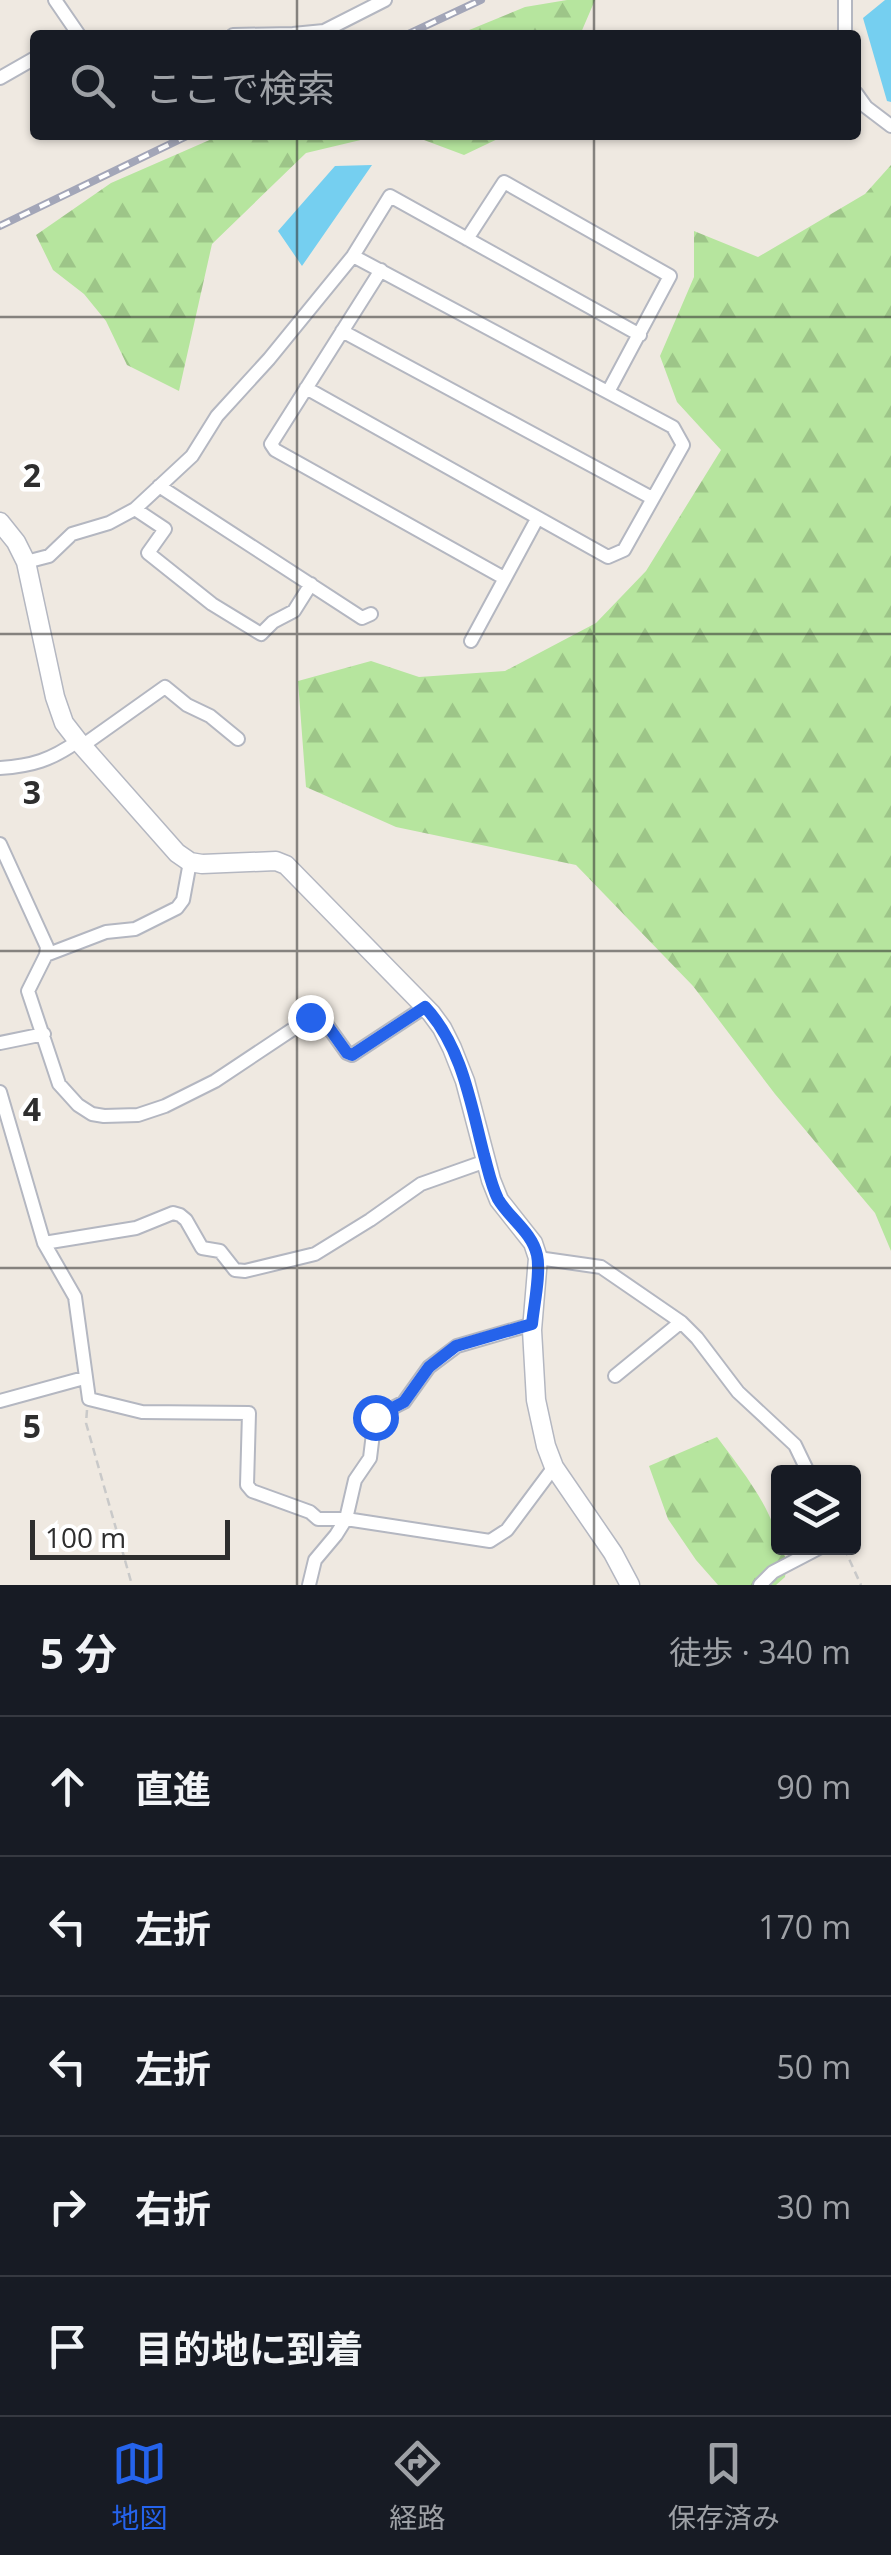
<!DOCTYPE html>
<html lang="ja">
<head>
<meta charset="utf-8">
<style>
	body { margin:0; font-family:"Open Sans","Noto Sans JP",sans-serif; background:#20242c; color:#f1f3f6 }
	.controls { position:absolute; right:30px; bottom:30px; display:grid; overflow:hidden; border-radius:10px; box-shadow:0 2px 8px #0004 }
	.controls button { width:90px; height:90px; display:grid; place-items:center; padding:0; border:0; border-bottom:2px solid #363941; background:#171b24; color:#f1f3f6; font:50px sans-serif }
	.scale { position:absolute; left:30px; bottom:25px; width:200px; box-sizing:border-box; padding-left:10px; border:5px solid #2e2e2e; border-top:0; font-size:28px; line-height:35px; white-space:nowrap; color:#2e2e2e; -webkit-text-stroke:8px #fff; paint-order:stroke }
	.stop { position:absolute; width:30px; height:30px; margin:-22px; border:8px solid #2563eb; border-radius:50%; background:#fff }
	.stop.end { background:#2563eb; border-color:#fff; box-shadow:0 2px 10px #0008 }
	.list { margin:0; padding:0; list-style:none }
	h2 { display:flex; justify-content:space-between; align-items:center; height:130px; margin:0; padding:0 40px; font-size:42px }
	h2 small { font-size:32px; font-weight:400; color:#9ea1a6 }
	.list li { display:grid; grid-template-columns:65px 1fr auto; gap:30px; align-items:center; box-sizing:border-box; height:140px; padding:0 40px; border-top:2px solid #363941 }
	.list b { display:block; font-size:38px; white-space:nowrap }
	.list em { font-size:32px; font-style:normal; color:#9ea1a6 }
	.icon { flex:none; width:55px; height:55px; fill:none; stroke:currentColor; stroke-width:2; stroke-linecap:round; stroke-linejoin:round }
	.map { position:relative; flex:none; width:891px; height:1585px; overflow:hidden }
	.search { position:absolute; background:#171b24; box-shadow:0 2px 8px #0004; left:30px; right:30px; top:30px; height:110px; display:flex; align-items:center; gap:25px; box-sizing:border-box; padding:0 35px; border-radius:10px; color:#9ea1a6; font-size:38px }
	.sheet { height:830px; background:#171b24 }
	nav { display:flex; justify-content:space-around; align-items:center; box-sizing:border-box; height:140px; border-top:2px solid #363941; background:#171b24; font-size:28px; color:#9ea1a6 }
	nav a { display:grid; justify-items:center; gap:5px }
	nav .on { color:#2563eb }
	.map>svg:first-child { display:block }
	.forest { fill:url(#forest-firs) }
	.water { fill:#75cff0 }
	.lines { fill:none; stroke-linecap:round; stroke-linejoin:round }
	.street-casing { stroke:#b4b7c1; stroke-width:16 }
	.secondary-casing { stroke:#b4b7c1; stroke-width:21 }
	.path { stroke:#c9c9c9; stroke-width:2.5; stroke-dasharray:8 5; stroke-linecap:butt }
	.street { stroke:#fff; stroke-width:12 }
	.secondary { stroke:#fff; stroke-width:18 }
	.rail-casing { stroke:#a3a6b8; stroke-width:8 }
	.rail { stroke:#fff; stroke-width:4; stroke-dasharray:11; stroke-linecap:butt }
	.route { stroke:#2563eb; stroke-width:12 }
	.grid { fill:none; stroke:#2e2e2e; stroke-width:2.5; stroke-opacity:0.55 }
	.grid-label { font-size:32px; text-anchor:middle; font-weight:bold; fill:#2e2e2e; stroke:#fff; stroke-width:9; stroke-linejoin:round; paint-order:stroke }
</style>
</head>
<body>
<div class="map">
<svg width="891" height="1585" viewBox="0 0 891 1585">
	<defs>
		<pattern id="forest-firs" width="22" height="20" patternUnits="userSpaceOnUse" patternTransform="scale(2.5)"><rect width="22" height="20" fill="#b6e59e"/><path d="M5 1l3.5 6h-7zM16 11l3.5 6h-7z" fill="#9dc588"/></pattern>
	</defs>
	<rect width="100%" height="100%" fill="#efe9e1"/>
	<path class="forest" d="M 567,0 L 595,0 L 580,35 L 457,35 L 525,7 Z
		M 221,135 L 506,135 L 464,155 L 424,140 L 369,138 L 306,153 L 212,244 L 179,391 L 127,365 L 106,321 L 84,294 L 53,270 L 36,235 L 111,183 Z
		M 891,165 L 891,1251 L 875,1213 L 775,1094 L 693,986 L 576,865 L 396,827 L 306,787 L 298,681 L 371,661 L 419,677 L 505,671 L 596,623 L 646,571 L 721,450 L 677,402 L 660,356 L 694,277 L 694,231 L 758,257 L 865,194 Z
		M 717,1437 C 737,1464 778,1514 778,1548 L 782,1548 L 787,1562 L 785,1577 L 776,1585 L 718,1585 L 696,1560 L 668,1519 L 649,1466 Z"/>
	<path class="water" d="M 885,0 L 891,0 L 891,102 L 887,101 L 863,18 Z
		M 372,165 L 302,266 L 278,231 L 335,166 Z"/>
	<g class="lines">
		<g class="street-casing">
			<path id="street" d="M 55,0 L 79,35
				M 845,0 L 845,35
				M 233,35 L 293,34 L 324,31 L 385,0
				M 0,78 L 35,58
				M 856,93 L 866,107 L 891,126
				M 467,239 L 504,182 L 670,276 L 608,392
				M 381,270 L 271,444 L 275,450 L 504,578
				M 342,331 L 652,498
				M 306,388 L 608,557 L 624,550 L 683,445 L 673,427 L 353,256
				M 159,486 L 362,618 L 371,614
				M 135,509 L 165,529 L 148,553 L 212,604 L 261,634 L 273,622 L 294,611 L 311,584
				M 26,562 L 49,556 L 72,534 L 109,523 L 135,509 L 192,456 L 217,416 L 269,359 L 353,256 L 390,196 L 640,335
				M 471,641 L 537,519
				M 82,746 L 165,687 L 187,705 L 210,716 L 238,739
				M 0,768 C 32,766 51,760 78,741
				M 0,844 L 47,947 L 46,955 L 28,991 L 59,1084 L 78,1105 L 92,1114 L 104,1116 L 138,1115 L 165,1106 L 215,1081 L 311,1017 L 317,1015 L 322,1018 L 347,1053 L 352,1055 L 425,1007
				M 46,955 L 106,932 L 135,929 L 177,908 L 183,900 L 190,862
				M 0,1043 L 44,1034
				M 0,1092 L 44,1243 L 75,1297 L 89,1399 L 142,1412 L 249,1413 L 247,1485 L 252,1491 L 310,1512 L 318,1519 L 346,1519 L 490,1541 L 507,1530 L 554,1467
				M 44,1243 L 136,1228 L 173,1213 L 180,1215 L 186,1220 L 202,1248 L 220,1251 L 235,1270 L 245,1271 L 315,1254 L 370,1220 L 421,1184 L 486,1161
				M 538,1258 L 601,1267 L 681,1322 L 697,1338 L 738,1392 L 795,1445 L 808,1472
				M 615,1376 L 681,1322
				M 0,1401 L 84,1378
				M 309,1585 L 315,1560 L 336,1535 L 346,1519 L 355,1480 L 370,1458 L 375,1417 L 404,1402 L 429,1367 L 457,1346 L 533,1324
				M 760,1585 L 773,1572 L 819,1548"/>
		</g>
		<g class="secondary-casing">
			<path id="secondary" d="M 0,522 L 16,542 L 26,562 L 55,697 L 64,723 L 78,741 L 177,853 L 190,862 L 202,864 L 276,861 L 286,865 L 431,1013 L 442,1028 L 452,1048 L 465,1081 L 491,1180 L 499,1200 L 533,1243 L 538,1258 L 532,1330 L 536,1400 L 546,1446 L 554,1467 L 613,1553 L 630,1585"/>
		</g>
		<path class="path" d="M 87,1410 L 86,1423 L 132,1585
			M 844,1548 L 861,1585"/>
		<use href="#street" class="street"/>
		<use href="#secondary" class="secondary"/>
		<g class="rail-casing">
			<path id="rail" d="M 406,35 L 481,0
				M 0,226 L 189,135"/>
		</g>
		<use href="#rail" class="rail"/>
	</g>
	<g class="lines">
		<path class="route" d="M 310,1017 L 317,1015 L 322,1018 L 347,1053 L 352,1055 L 425,1007 C 462,1046 471,1105 484,1155 C 488,1169 491,1185 498,1199 C 509,1218 532,1232 537,1255 C 541,1273 534,1304 532,1324 L 456,1346 L 429,1367 L 404,1402 L 375,1417"/>
	</g>
	<path class="grid" d="M 297,0 L 297,35M 594,0 L 594,35M 297,135 L 297,1585M 594,135 L 594,1585M 0,317 L 891,317M 0,634 L 891,634M 0,951 L 891,951M 0,1268 L 891,1268"/>
	<g class="grid-label">
		<text x="32" y="487">2</text>
		<text x="32" y="804">3</text>
		<text x="32" y="1121">4</text>
		<text x="32" y="1438">5</text>
	</g>
</svg>
<div class="controls">
<button><svg class="icon" aria-label="layers" viewBox="0 0 24 24"><path d="M12 4l9 5-9 5-9-5zM3 14l9 5 9-5"/></svg></button>
</div>
<div class="scale">100 m</div>
<div class="stop" style="left:375px;top:1417px"></div>
<div class="stop end" style="left:310px;top:1017px"></div>
<div class="search"><svg class="icon" aria-label="search" viewBox="0 0 24 24"><circle cx="10" cy="10" r="6"/><path d="M15 15l6 6"/></svg>ここで検索</div>
</div>
<section class="sheet">
<h2>5 分<small>徒歩 · 340 m</small></h2>
<ul class="list">
<li><svg class="icon" aria-label="ahead" viewBox="0 0 24 24"><path d="M12 20V5M6 11l6-6 6 6"/></svg><div><b>直進</b></div><em>90 m</em></li>
<li><svg class="icon" aria-label="left" viewBox="0 0 24 24"><path d="M17 20v-9H6M10 6l-5 5 5 5"/></svg><div><b>左折</b></div><em>170 m</em></li>
<li><svg class="icon" aria-label="left" viewBox="0 0 24 24"><path d="M17 20v-9H6M10 6l-5 5 5 5"/></svg><div><b>左折</b></div><em>50 m</em></li>
<li><svg class="icon" aria-label="right" viewBox="0 0 24 24"><path d="M7 20v-9h11M14 6l5 5-5 5"/></svg><div><b>右折</b></div><em>30 m</em></li>
<li><svg class="icon" aria-label="arrive" viewBox="0 0 24 24"><path d="M6 21V4h12l-3 4 3 4H6"/></svg><div><b>目的地に到着</b></div></li>
</ul>
</section>
<nav>
<a class="on"><svg class="icon" aria-label="map" viewBox="0 0 24 24"><path d="M3 6l6-2 6 2 6-2v14l-6 2-6-2-6 2zM9 4v14M15 6v14"/></svg>地図</a>
<a><svg class="icon" aria-label="directions" viewBox="0 0 24 24"><path d="M12 3l9 9-9 9-9-9zM9 14v-3h6M13 9l2 2-2 2"/></svg>経路</a>
<a><svg class="icon" aria-label="saved" viewBox="0 0 24 24"><path d="M7 4h10v16l-5-4-5 4z"/></svg>保存済み</a>
</nav>
</body>
</html>
